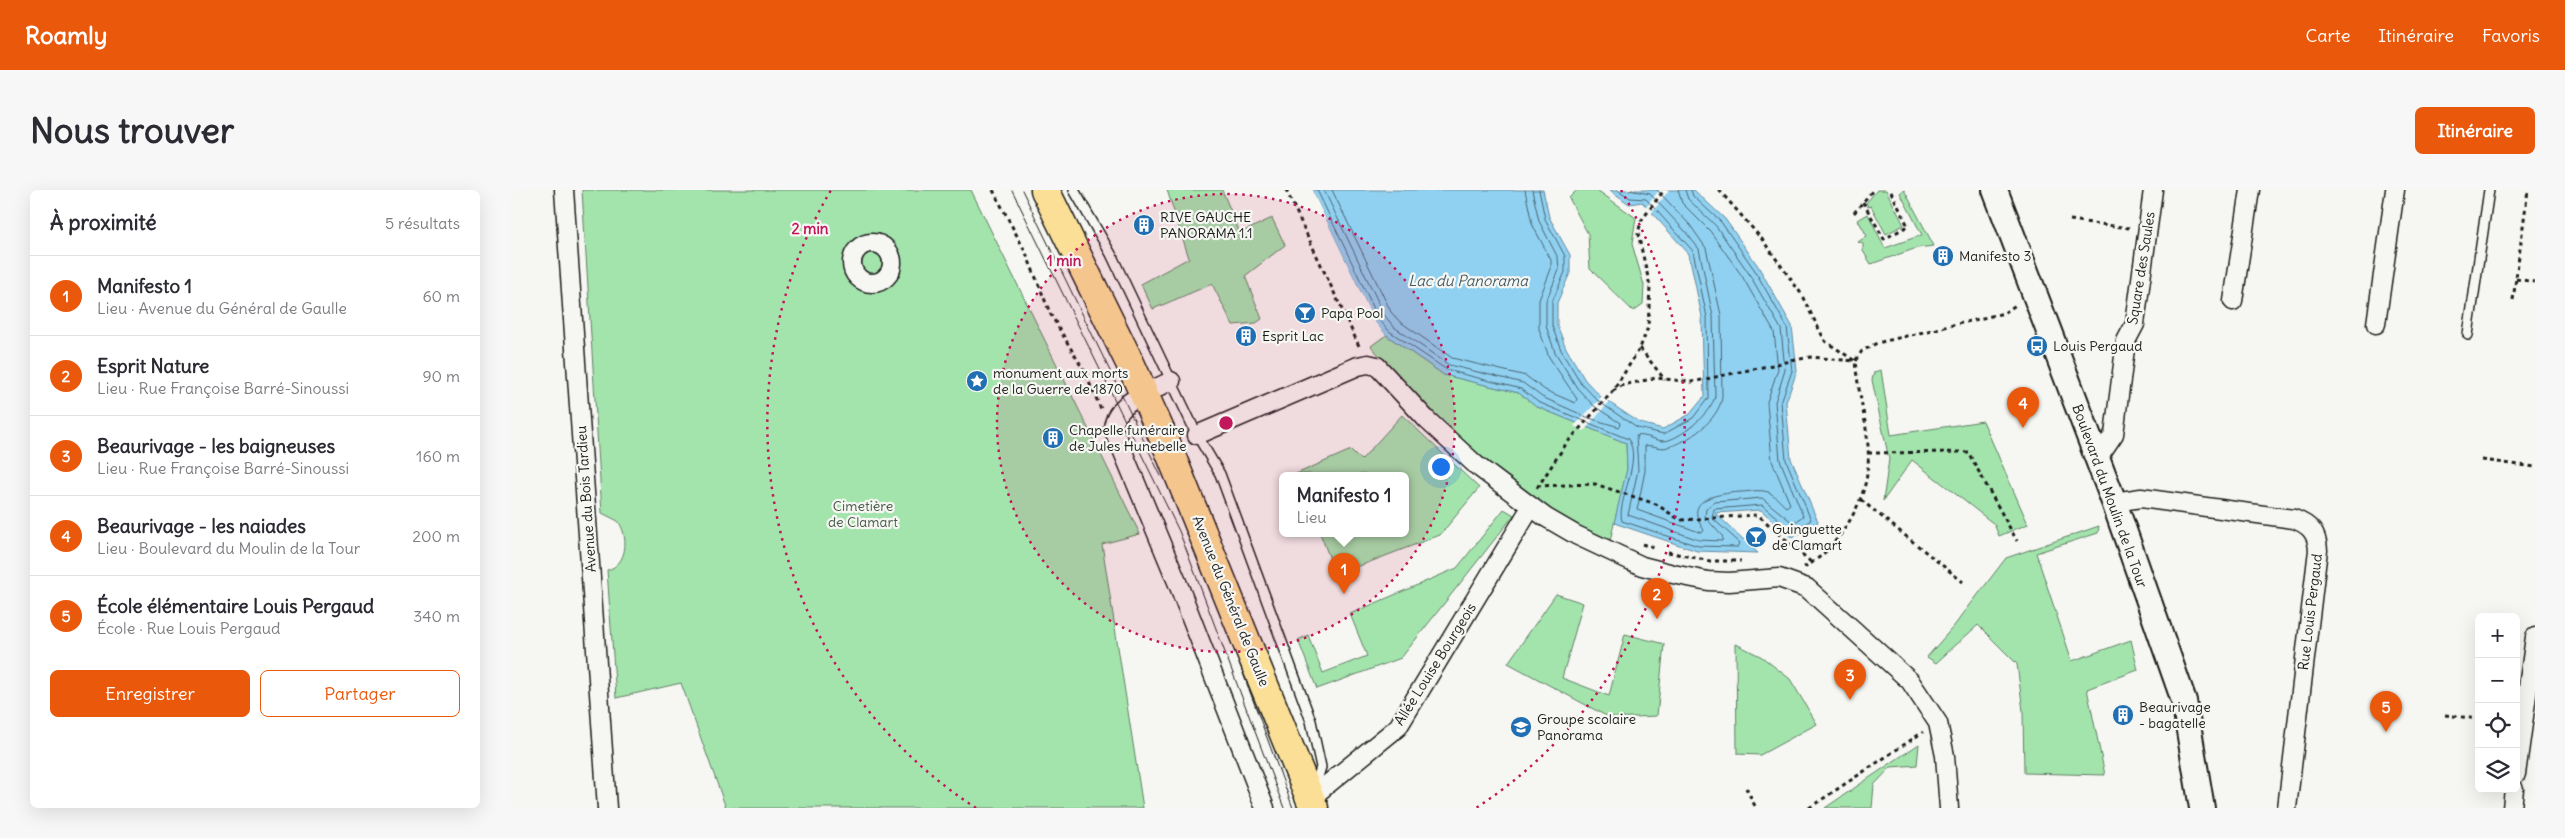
<!DOCTYPE html>
<html lang="fr">
<head>
<meta charset="utf-8">
<style>
	body { margin:0; font-family:Delius,sans-serif; background:#f7f7f7; color:#2b2b33 }
	.controls { position:absolute; right:15px; bottom:15px; display:grid; overflow:hidden; border-radius:8px; box-shadow:0 5px 20px #0002 }
	.controls button { width:45px; height:45px; display:grid; place-items:center; padding:0; border:0; border-bottom:1px solid #e1e1e2; background:#fff; color:#2b2b33; font:25px sans-serif }
	.you { position:absolute; left:930px; top:276px; width:18px; height:18px; margin:-12px; border:4px solid #fff; border-radius:50%; background:#1a73e8; box-shadow:0 0 0 8px #1a73e833 }
	.badge { display:grid; place-items:center; width:32px; height:32px; border-radius:50%; background:#ea580c; color:#fff; font-size:16px; font-weight:700 }
	.pin { position:absolute; translate:-50% -41px; filter:drop-shadow(0 1px 2px #0008) }
	.pin::after { content:''; position:absolute; top:26px; width:18px; height:15px; background:inherit; clip-path:polygon(0 0,100% 0,50% 100%) }
	.popup { position:absolute; left:769px; top:282px; width:130px; height:65px; box-sizing:border-box; display:grid; place-content:center; border-radius:8px; background:#fff; filter:drop-shadow(0 1px 4px #0005); font-size:16px; white-space:nowrap; color:#7c7c81 }
	.popup b { font-size:19px; color:#2b2b33 }
	.popup::after { content:''; position:absolute; left:50%; top:100%; margin-left:-10px; border:10px solid transparent; border-top-color:#fff }
	.list { margin:0; padding:0; list-style:none }
	h2 { display:flex; justify-content:space-between; align-items:center; height:65px; margin:0; padding:0 20px; font-size:21px }
	h2 small { font-size:16px; font-weight:400; color:#7c7c81 }
	.list li { display:grid; grid-template-columns:32px 1fr auto; gap:15px; align-items:center; box-sizing:border-box; height:80px; padding:0 20px; border-top:1px solid #e1e1e2 }
	.list b { display:block; font-size:19px; white-space:nowrap }
	.list p { margin:0; font-size:16px; white-space:nowrap; color:#7c7c81 }
	.list em { font-size:16px; font-style:normal; color:#7c7c81 }
	.actions { display:flex; gap:10px; padding:15px 20px }
	.actions a { flex:1; padding:11px 0; border:1px solid #ea580c; border-radius:8px; text-align:center; font-size:18px; color:#ea580c }
	.actions .main { background:#ea580c; color:#fff }
	.icon { flex:none; width:28px; height:28px; fill:none; stroke:currentColor; stroke-width:2; stroke-linecap:round; stroke-linejoin:round }
	.map { position:relative; flex:none; width:2025px; height:618px; overflow:hidden; border-radius:8px }
	header { display:flex; align-items:center; gap:30px; box-sizing:border-box; height:70px; padding:0 25px; background:#ea580c; color:#fff }
	header strong { font-size:24px }
	nav { display:flex; gap:28px; margin-inline-start:auto; font-size:18px }
	.intro { display:flex; align-items:center; justify-content:space-between; box-sizing:border-box; height:120px; padding:0 30px }
	h1 { margin:0; font-size:35px }
	.button { padding:12px 22px; border-radius:8px; background:#ea580c; color:#fff; font-size:18px; font-weight:700 }
	main { display:flex; gap:30px; padding:0 30px }
	aside { flex:1; background:#fff; border-radius:8px; box-shadow:0 5px 20px #0002 }
	.map>svg:first-child { display:block }
	.green { fill:#a3e4ad; stroke:#608064 }
	.water { fill:#90d1f1; stroke:#62899c }
	.pier { fill:#f6f6f2 }
	.lines { fill:none; stroke-linecap:round; stroke-linejoin:round }
	.shore { stroke:#4a6471; stroke-width:1 }
	.lane-casing { stroke:#1c1c1c; stroke-width:12 }
	.street-casing { stroke:#1c1c1c; stroke-width:21 }
	.secondary-casing { stroke:#1c1c1c; stroke-width:28 }
	.primary-casing { stroke:#1c1c1c; stroke-width:31 }
	.path { stroke:#1c1c1c; stroke-width:3; stroke-dasharray:4 4; stroke-linecap:butt }
	.lane { stroke:#f6f6f2; stroke-width:9 }
	.street { stroke:#f6f6f2; stroke-width:18 }
	.secondary { stroke:#f6f6f2; stroke-width:24 }
	.primary { stroke:#fbdf96; stroke-width:28 }
	.tram { stroke:#1c1c1c; stroke-width:1 }
	.ring { fill:none; stroke:#c2185b; stroke-width:2.5; stroke-dasharray:2.5 5 }
	.labels { text-anchor:middle; stroke-width:4.5; stroke-linejoin:round; paint-order:stroke }
	.poi-label { font-size:14px; fill:#1c1c1c; stroke:#f6f6f2; text-anchor:start }
	.street-label { font-size:14px; fill:#1c1c1c; stroke:#f6f6f2 }
	.park-label { font-size:14px; fill:#445848; stroke:#f6f6f2 }
	.water-label { font-size:15px; font-style:italic; fill:#455b67; stroke:#f6f6f2 }
	.centre { fill:#c2185b; stroke:#f6f6f2; stroke-width:2.5 }
	.ring-label { font-size:15px; text-anchor:middle; font-weight:bold; fill:#c2185b; stroke:#f6f6f2; stroke-width:4.5; stroke-linejoin:round; paint-order:stroke }
</style>
</head>
<body>
<header>
<strong>Roamly</strong>
<nav><a>Carte</a><a>Itinéraire</a><a>Favoris</a></nav>
</header>
<div class="intro"><h1>Nous trouver</h1><a class="button">Itinéraire</a></div>
<main>
<aside>
<h2>À proximité<small>5 résultats</small></h2>
<ul class="list">
<li><span class="badge">1</span><div><b>Manifesto 1</b><p>Lieu · Avenue du Général de Gaulle</p></div><em>60 m</em></li>
<li><span class="badge">2</span><div><b>Esprit Nature</b><p>Lieu · Rue Françoise Barré-Sinoussi</p></div><em>90 m</em></li>
<li><span class="badge">3</span><div><b>Beaurivage - les baigneuses</b><p>Lieu · Rue Françoise Barré-Sinoussi</p></div><em>160 m</em></li>
<li><span class="badge">4</span><div><b>Beaurivage - les naiades</b><p>Lieu · Boulevard du Moulin de la Tour</p></div><em>200 m</em></li>
<li><span class="badge">5</span><div><b>École élémentaire Louis Pergaud</b><p>École · Rue Louis Pergaud</p></div><em>340 m</em></li>
</ul>
<div class="actions"><a class="main">Enregistrer</a><a>Partager</a></div>
</aside>
<div class="map">
<svg width="2025" height="618" viewBox="0 0 2025 618">
	<rect width="100%" height="100%" fill="#f6f6f2"/>
	<filter id="ink" filterUnits="userSpaceOnUse"><feTurbulence type="fractalNoise" baseFrequency=".02" numOctaves="2"/><feDisplacementMap in="SourceGraphic" scale="10" xChannelSelector="R" yChannelSelector="G"/><feConvolveMatrix kernelMatrix="1 2 1 2 8 2 1 2 1" color-interpolation-filters="sRGB"/></filter>
	<g filter="url(#ink)">
		<path class="green" d="M 72,0 L 461,0 L 630,344 L 592,354 L 633,618 L 216,618 L 171,493 L 106,508 L 97,380 C 118,375 119,346 108,331 L 92,323 Z
			M 657,0 L 712,0 L 730,43 L 762,28 L 775,55 L 735,86 L 752,129 L 746,133 L 723,135 L 702,94 L 643,119 L 631,94 L 679,68 Z
			M 1067,0 L 1087,0 L 1126,28 L 1122,54 L 1134,95 L 1133,114 L 1123,121 L 1080,79 L 1078,44 L 1059,8 Z
			M 1367,0 L 1376,0 L 1394,35 L 1376,44 L 1361,16 L 1358,17 L 1356,13 Z
			M 1394,0 L 1424,56 L 1407,58 L 1361,74 L 1353,61 L 1353,54 L 1348,52 L 1357,46 L 1348,30 L 1358,24 L 1375,58 L 1412,45 L 1390,3 Z
			M 876,145 L 934,185 L 1009,203 L 1025,216 L 1116,253 L 1117,279 L 1099,355 L 1058,333 L 959,262 L 887,187 L 861,156 Z
			M 1371,180 L 1381,245 L 1473,231 L 1518,334 L 1489,346 L 1484,334 L 1402,270 L 1373,311 L 1379,269 L 1362,190 L 1364,182 Z
			M 892,225 L 969,298 L 930,345 L 826,385 L 810,343 L 895,343 L 895,285 L 786,284 L 841,260 L 851,270 Z
			M 994,319 L 1004,325 L 891,468 L 807,499 L 788,450 L 798,445 L 813,483 L 857,466 L 840,424 L 947,378 Z
			M 1589,336 L 1588,343 L 1526,363 L 1562,471 L 1621,450 L 1628,480 L 1577,499 L 1595,585 L 1514,583 L 1513,521 L 1507,474 L 1468,435 L 1426,473 L 1417,467 L 1444,436 L 1496,368 Z
			M 1046,404 L 1073,413 L 1052,488 L 1099,506 L 1115,444 L 1154,454 L 1147,526 L 1100,528 L 998,473 Z
			M 1226,454 L 1252,467 L 1280,489 L 1307,534 L 1250,565 L 1227,564 Z
			M 1409,554 L 1407,575 L 1381,577 L 1364,595 L 1362,618 L 1315,618 Z"/>
		<path class="water" d="M 802,0 L 1033,0 L 1039,27 L 1060,65 L 1060,83 L 1047,113 L 1047,135 L 1056,158 L 1075,190 L 1091,207 L 1130,233 L 1153,239 L 1180,224 L 1194,207 L 1192,127 L 1179,64 L 1132,12 L 1119,14 L 1100,0 L 1184,0 L 1215,29 L 1248,76 L 1282,136 L 1287,181 L 1276,212 L 1281,269 L 1308,332 L 1282,348 L 1251,320 L 1205,323 L 1248,363 L 1187,361 L 1104,333 L 1117,279 L 1116,253 L 1025,216 L 1009,203 L 934,185 L 876,145 L 865,132 Z"/>
		<path class="pier" d="M 799,0 L 802,0 L 865,132 L 876,145 L 874,146 L 863,133 Z
			M 1149,0 L 1159,0 L 1141,24 L 1135,19 Z
			M 1093,206 L 1101,210 L 1074,241 L 1064,236 Z"/>
		<g class="lines">
			<path class="shore" d="M 807,0 L 869,129 L 879,141 L 937,180 L 1011,199 L 1028,212 L 1118,249 C 1133,270 1106,312 1112,331 L 1188,356 L 1228,357 L 1230,353 L 1202,328 L 1204,319 L 1252,315 L 1283,341 L 1301,330 L 1276,270 L 1271,212 L 1282,181 L 1277,137 L 1244,79 L 1211,32 L 1183,6 L 1181,0
				M 814,0 L 875,126 L 884,137 L 939,175 L 1013,193 L 1032,207 L 1079,228 L 1109,237 L 1110,233 L 1084,216 L 1067,198 L 1045,162 L 1036,136 L 1036,112 L 1049,80 L 1048,68 L 1029,31 L 1022,0
				M 822,0 L 881,122 L 889,131 L 942,168 L 1016,186 L 1035,200 L 1065,213 L 1067,209 L 1039,167 L 1029,139 L 1029,110 L 1041,79 L 1041,70 L 1022,34 L 1015,0
				M 1029,0 L 1035,29 L 1055,66 L 1055,82 L 1042,112 L 1042,136 L 1051,160 L 1071,193 L 1088,211 L 1127,238 L 1154,244 L 1183,228 L 1198,208 L 1197,127 L 1183,61 L 1136,9 L 1120,8 L 1108,0
				M 1119,0 L 1140,4 L 1174,40 L 1189,59 L 1203,126 L 1205,206 C 1202,222 1169,251 1153,251 C 1144,250 1135,244 1126,246 L 1128,280 L 1118,325 L 1189,350 L 1212,351 L 1213,347 L 1195,327 L 1196,319 L 1205,312 L 1252,308 L 1283,333 L 1293,326 L 1270,270 L 1265,212 L 1275,180 L 1271,139 L 1238,82 L 1206,36 L 1178,9 L 1175,0
				M 1147,0 L 1180,35 L 1196,58 L 1211,125 L 1212,208 C 1208,230 1179,252 1158,257 C 1150,260 1143,254 1135,256 L 1135,281 L 1127,320 L 1192,343 L 1194,340 C 1171,308 1208,304 1230,302 C 1239,302 1249,299 1258,302 C 1265,305 1270,312 1276,317 L 1280,314 L 1262,271 L 1257,212 L 1268,179 L 1264,142 L 1232,86 L 1200,41 L 1172,13 L 1168,0"/>
			<g class="lane-casing">
				<path id="lane" d="M 564,0 L 601,64 L 687,245 L 710,284 L 801,531 L 811,577 L 804,600
					M 1958,145 L 1979,0"/>
			</g>
			<g class="street-casing">
				<path id="street" d="M 54,0 L 97,618
					M342 73a20 20 0 1 1 40 0a20 20 0 1 1-40 0Z
					M 1723,111 L 1740,0
					M 1866,134 L 1885,0
					M 661,191 C 640,202 606,211 603,238 L 670,399 L 755,618
					M 687,245 L 848,176 L 858,174 L 867,176 L 917,230 L 966,275 L 1035,327 L 1066,345 L 1132,376 L 1163,384 L 1198,391 L 1219,392 L 1269,388 L 1297,398 L 1400,491 L 1428,533 L 1435,566 L 1439,618
					M 1587,269 L 1604,244 L 1616,151 L 1625,134 L 1643,0
					M 1604,312 L 1631,308 L 1784,329 C 1800,335 1807,343 1808,360 L 1777,618
					M 2006,584 L 2025,447
					M 802,607 L 888,537 L 1021,317
					M 2002,618 L 2004,599"/>
			</g>
			<g class="secondary-casing">
				<path id="secondary" d="M 1485,0 L 1604,312 L 1674,511 L 1692,618"/>
			</g>
			<g class="primary-casing">
				<path id="primary" d="M 535,0 L 621,175 L 658,258 L 804,618"/>
			</g>
			<path class="path" d="M 483,0 L 516,63 L 540,123 L 574,181 L 591,219
				M 776,0 L 850,158
				M 1209,0 L 1251,48 L 1290,102 L 1315,151 L 1345,171 C 1352,237 1376,276 1335,338 C 1325,353 1311,369 1294,377
				M 1353,12 L 1374,49 L 1398,36 L 1380,0
				M 1344,23 L 1363,0
				M 1560,30 L 1619,38
				M 2006,89 L 2025,92
				M 2003,110 L 2018,0
				M 1130,158 L 1155,190
				M 1103,201 L 1113,195 L 1146,188 L 1182,192 L 1300,167 L 1345,171 L 1352,161 L 1367,153 L 1494,123 L 1507,114
				M 1358,263 L 1458,262 L 1507,351
				M 1972,270 L 2025,277
				M 1027,296 L 1085,294 L 1146,314 L 1170,330 L 1248,325 L 1302,373
				M 1027,298 L 1056,254 L 1103,201 L 1130,158 L 1138,137 L 1140,96 L 1128,44 L 1131,31 L 1154,0
				M 1351,310 L 1453,392
				M 1132,354 L 1147,359
				M 1158,362 L 1200,371 L 1231,371
				M 1935,525 L 1969,529
				M 1236,598 L 1246,618
				M 1299,618 L 1413,542"/>
			<use href="#lane" class="lane"/>
			<use href="#street" class="street"/>
			<use href="#secondary" class="secondary"/>
			<use href="#primary" class="primary"/>
			<path class="tram" d="M 502,0 L 669,341 L 774,618
				M 512,0 L 651,286
				M 730,475 L 783,618"/>
		</g>
	</g>
	<circle cx="716" cy="233" r="229" fill="#c2185b" fill-opacity=".12"/>
	<g class="ring">
		<circle cx="716" cy="233" r="229"/>
		<path d="M466 618A459 459 0 0 1 321 0M1111 0A459 459 0 0 1 966 618"/>
	</g>
	<defs>
		<g id="building-disc" transform="scale(1.125)"><circle r="9.5" fill="#1f6fb2" stroke="#f6f6f2"/><path d="M-4-6H4V6H1V3H-1V6H-4ZM-2.5-4.3h1.7v1.8h-1.7ZM.8-4.3h1.7v1.8H.8ZM-2.5-1h1.7V.8h-1.7ZM.8-1h1.7V.8H.8Z" fill="#fff"/></g>
		<g id="bar-disc" transform="scale(1.125)"><circle r="9.5" fill="#1f6fb2" stroke="#f6f6f2"/><path d="M-6-5H6L.8 .8V4.5H3.5V6h-7V4.5H-.8V.8Z" fill="#fff"/></g>
		<g id="bus-disc" transform="scale(1.125)"><circle r="9.5" fill="#1f6fb2" stroke="#f6f6f2"/><path d="M-5-6H5V4H4V6H2V4H-2V6H-4V4H-5ZM-3.5-4V0h7V-4ZM-3.5 1.2v1.5H-2V1.2ZM2 1.2v1.5H3.5V1.2Z" fill="#fff"/></g>
		<g id="sight-disc" transform="scale(1.125)"><circle r="9.5" fill="#1f6fb2" stroke="#f6f6f2"/><path d="M0-6L1.8-2.2L6-1.7L2.9 1.2L3.7 5.4L0 3.3L-3.7 5.4L-2.9 1.2L-6-1.7L-1.8-2.2Z" fill="#fff"/></g>
		<g id="school-disc" transform="scale(1.125)"><circle r="9.5" fill="#1f6fb2" stroke="#f6f6f2"/><path d="M0-5L7-2L0 1L-7-2ZM-4 1L0 2.5L4 1V4Q0 6-4 4Z" fill="#fff"/></g>
	</defs>
	<g fill-rule="evenodd">
		<use href="#building-disc" x="634" y="35"/>
		<use href="#building-disc" x="1433" y="66"/>
		<use href="#bar-disc" x="795" y="123"/>
		<use href="#building-disc" x="736" y="146"/>
		<use href="#bus-disc" x="1527" y="156"/>
		<use href="#sight-disc" x="467" y="191"/>
		<use href="#building-disc" x="543" y="248"/>
		<use href="#bar-disc" x="1246" y="347"/>
		<use href="#building-disc" x="1613" y="525"/>
		<use href="#school-disc" x="1011" y="537"/>
	</g>
	<g class="labels">
		<g class="poi-label">
			<text x="650" y="32">RIVE GAUCHE<tspan x="650" dy="16">PANORAMA 1.1</tspan></text>
			<text x="1449" y="71">Manifesto 3</text>
			<text x="811" y="128">Papa Pool</text>
			<text x="752" y="151">Esprit Lac</text>
			<text x="1543" y="161">Louis Pergaud</text>
			<text x="483" y="188">monument aux morts<tspan x="483" dy="16">de la Guerre de 1870</tspan></text>
			<text x="559" y="245">Chapelle funéraire<tspan x="559" dy="16">de Jules Hunebelle</tspan></text>
			<text x="1262" y="344">Guinguette<tspan x="1262" dy="16">de Clamart</tspan></text>
			<text x="1629" y="522">Beaurivage<tspan x="1629" dy="16">- bagatelle</tspan></text>
			<text x="1027" y="534">Groupe scolaire<tspan x="1027" dy="16">Panorama</tspan></text>
		</g>
		<g class="street-label">
			<text transform="translate(1631 78) rotate(-81)" y="5">Square des Saules</text>
			<text transform="translate(1600 306) rotate(70)" y="5">Boulevard du Moulin de la Tour</text>
			<text transform="translate(76 309) rotate(-94)" y="5">Avenue du Bois Tardieu</text>
			<text transform="translate(721 411) rotate(68)" y="5">Avenue du Général de Gaulle</text>
			<text transform="translate(1800 422) rotate(-83)" y="5">Rue Louis Pergaud</text>
			<text transform="translate(925 474) rotate(-58)" y="5">Allée Louise Bourgeois</text>
		</g>
		<g class="park-label">
			<text x="353" y="321">Cimetière<tspan x="353" dy="16">de Clamart</tspan></text>
		</g>
		<g class="water-label">
			<text x="958" y="96">Lac du Panorama</text>
		</g>
	</g>
	<circle cx="716" cy="233" r="8" class="centre"/>
	<g class="ring-label">
		<text x="300" y="44">2 min</text>
		<text x="554" y="76">1 min</text>
	</g>
</svg>
<div class="controls">
<button>+</button>
<button>−</button>
<button><svg class="icon" aria-label="locate" viewBox="0 0 24 24"><circle cx="12" cy="12" r="6"/><path d="M12 2v4M12 18v4M2 12h4M18 12h4"/></svg></button>
<button><svg class="icon" aria-label="layers" viewBox="0 0 24 24"><path d="M12 4l9 5-9 5-9-5zM3 14l9 5 9-5"/></svg></button>
</div>
<div class="you"></div>
<div class="pin badge" style="left:834px;top:404px">1</div>
<div class="popup"><b>Manifesto 1</b>Lieu</div>
<div class="pin badge" style="left:1147px;top:429px">2</div>
<div class="pin badge" style="left:1340px;top:510px">3</div>
<div class="pin badge" style="left:1513px;top:238px">4</div>
<div class="pin badge" style="left:1876px;top:542px">5</div>
</div>
</main>
</body>
</html>
